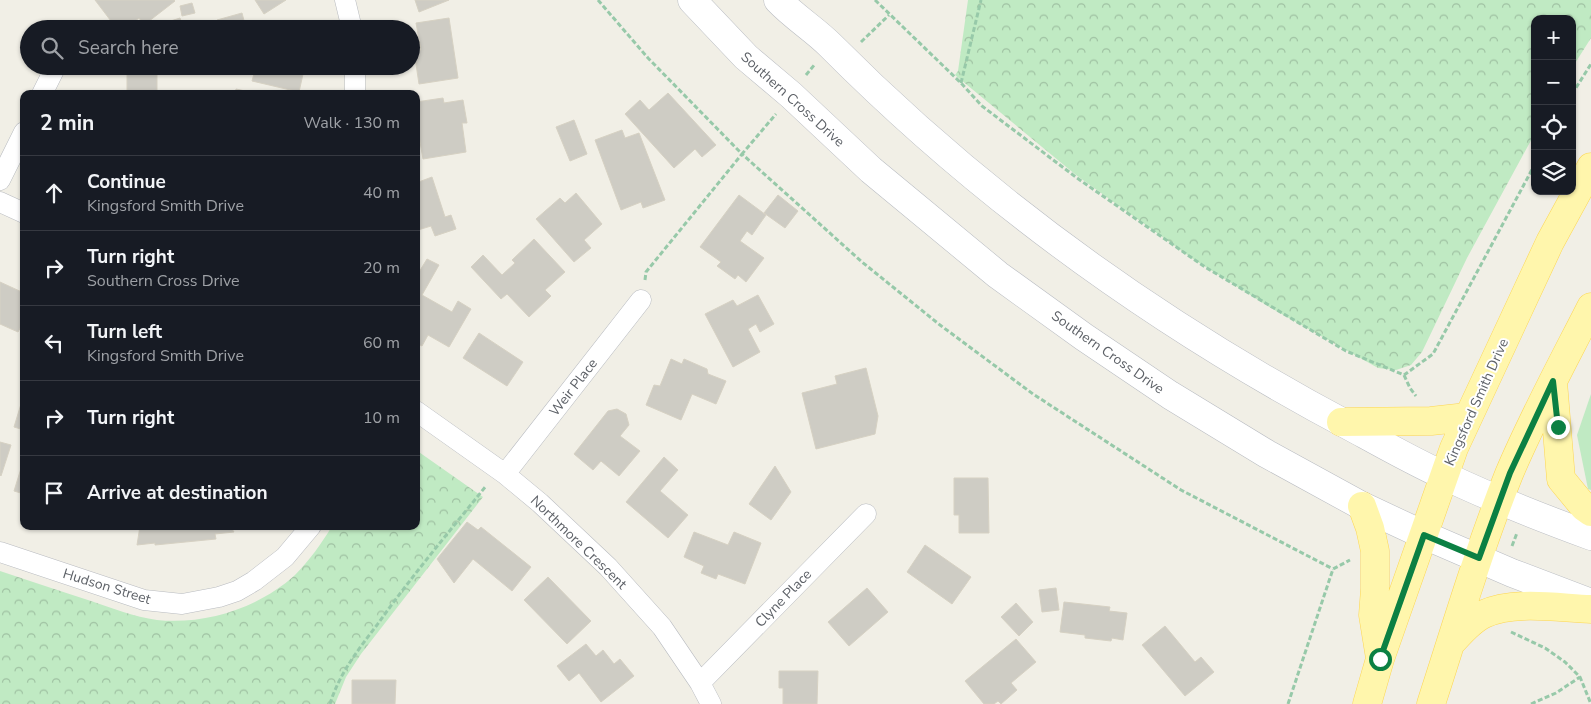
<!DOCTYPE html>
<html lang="en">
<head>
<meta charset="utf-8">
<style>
	body { margin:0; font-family:"Nunito Sans",sans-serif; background:#242831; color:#f1f3f6 }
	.controls { position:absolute; right:15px; top:15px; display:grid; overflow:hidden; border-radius:10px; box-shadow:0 1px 4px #0004 }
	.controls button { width:45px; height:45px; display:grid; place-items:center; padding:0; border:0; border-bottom:1px solid #363941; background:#171b24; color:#f1f3f6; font:25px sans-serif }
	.stop { position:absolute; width:15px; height:15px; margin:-11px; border:4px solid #0b8043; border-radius:50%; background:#fff }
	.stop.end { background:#0b8043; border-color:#fff; box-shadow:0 1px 5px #0008 }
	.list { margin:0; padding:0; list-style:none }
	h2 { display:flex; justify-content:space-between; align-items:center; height:65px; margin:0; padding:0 20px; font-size:21px }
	h2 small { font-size:16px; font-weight:400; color:#9ea1a6 }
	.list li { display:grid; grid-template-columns:32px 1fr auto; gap:15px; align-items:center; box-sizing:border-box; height:75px; padding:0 20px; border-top:1px solid #363941 }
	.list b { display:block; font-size:19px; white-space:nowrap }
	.list p { margin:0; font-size:16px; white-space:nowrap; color:#9ea1a6 }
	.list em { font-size:16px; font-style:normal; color:#9ea1a6 }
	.icon { flex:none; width:28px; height:28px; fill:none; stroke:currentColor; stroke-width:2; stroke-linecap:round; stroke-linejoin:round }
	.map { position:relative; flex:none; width:1591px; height:704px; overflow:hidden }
	.search { position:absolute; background:#171b24; box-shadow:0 1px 4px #0004; left:20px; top:20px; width:400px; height:55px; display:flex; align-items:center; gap:12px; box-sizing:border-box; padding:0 18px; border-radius:28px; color:#9ea1a6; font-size:19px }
	.panel { position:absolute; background:#171b24; box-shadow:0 1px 4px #0004; left:20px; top:90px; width:400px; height:440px; border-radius:10px }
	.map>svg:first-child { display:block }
	.grass { fill:#c0eac3 }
	.park { fill:url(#park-crowns) }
	.building { fill:#ceccc4; stroke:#d6d1c3 }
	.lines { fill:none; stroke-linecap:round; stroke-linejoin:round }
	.minor-casing { stroke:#b8bbc0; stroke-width:21 }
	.secondary-casing { stroke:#b9bcc2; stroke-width:29 }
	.primary-casing { stroke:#fdd652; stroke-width:29 }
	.path { stroke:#97c9a9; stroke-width:3; stroke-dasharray:5 2.5; stroke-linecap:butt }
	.minor { stroke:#fff; stroke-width:20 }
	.secondary { stroke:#fff; stroke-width:28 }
	.primary { stroke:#fff6ac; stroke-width:28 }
	.route { stroke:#0b8043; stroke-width:6 }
	.labels { text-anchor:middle; stroke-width:4; stroke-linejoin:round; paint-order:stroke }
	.street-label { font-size:14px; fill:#5d6167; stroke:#fff }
</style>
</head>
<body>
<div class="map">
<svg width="1591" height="704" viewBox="0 0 1591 704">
	<defs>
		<pattern id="park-crowns" width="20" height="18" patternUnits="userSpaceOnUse" patternTransform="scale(1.25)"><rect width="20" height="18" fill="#c0eac3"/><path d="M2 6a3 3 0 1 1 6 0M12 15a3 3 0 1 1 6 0" fill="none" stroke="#9fc1a2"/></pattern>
	</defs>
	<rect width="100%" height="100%" fill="#f1efe6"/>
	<path class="grass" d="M 1591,394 L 1591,490 L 1588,489 L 1577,435 Z"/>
	<path class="park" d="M 968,0 L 1591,0 L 1591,38 L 1572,68 L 1572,19 L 1535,19 L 1535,133 L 1467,258 L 1422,352 L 1411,365 L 1396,370 L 1378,368 L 1271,308 L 1193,259 L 1076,175 L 955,75 L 958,71 Z
		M 416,450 L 483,497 L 361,654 L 346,677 L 335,704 L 0,704 L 0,571 C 30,581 60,591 91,601 C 112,608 134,617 157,620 C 205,625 259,608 295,575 C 309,561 322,543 332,526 L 416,526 Z"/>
	<path class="building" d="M 95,0 L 174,0 L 175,1 L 144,25 L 139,18 L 126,28 L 117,29 Z
		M 255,0 L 286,0 L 264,14 Z
		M 415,0 L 449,0 L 419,12 Z
		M 192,3 L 195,13 L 182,16 L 180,6 Z
		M 242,13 L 246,28 L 220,29 L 217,20 Z
		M 180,18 L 184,29 L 156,29 L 155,26 Z
		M 449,18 L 458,78 L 419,84 L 414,51 L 421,50 L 416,23 Z
		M 127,66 L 157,66 L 157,94 L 127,94 Z
		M 256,66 L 300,66 L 299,73 L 303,74 L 299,92 L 252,81 Z
		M 236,89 L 259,94 L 235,94 Z
		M 668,93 L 716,145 L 702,157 L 695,149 L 674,168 L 625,114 L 640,100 L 649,110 Z
		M 443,98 L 444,103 L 463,100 L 467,123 L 462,123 L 466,152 L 423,159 L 416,119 L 416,102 Z
		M 574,120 L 587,154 L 570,161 L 556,127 Z
		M 622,130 L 625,138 L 639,133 L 665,200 L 643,208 L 641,202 L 621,210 L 595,140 Z
		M 432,177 L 445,217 L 451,215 L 456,229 L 435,236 L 431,226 L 418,230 L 416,223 L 416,183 Z
		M 576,193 L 602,224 L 584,240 L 591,248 L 574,262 L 536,219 L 560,198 L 565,203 Z
		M 739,195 L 766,215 L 752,235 L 747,231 L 740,241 L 764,258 L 746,282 L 738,275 L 735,279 L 717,266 L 721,262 L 700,247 Z
		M 778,195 L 798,211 L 785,228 L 764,213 Z
		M 534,239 L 565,272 L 545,290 L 551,296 L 529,317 L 507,294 L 501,299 L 471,267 L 483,255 L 502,275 L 515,263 L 512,260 Z
		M 427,259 L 439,265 L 422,295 L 452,312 L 458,301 L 471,309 L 449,347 L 428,335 L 422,346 L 416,343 L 416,277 Z
		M 0,282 L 24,293 L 24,321 L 18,332 L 0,324 Z
		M 758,295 L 774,324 L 760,332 L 756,324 L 748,329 L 760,352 L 733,367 L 705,314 L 733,300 L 737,306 Z
		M 479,333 L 523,362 L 507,386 L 463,358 Z
		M 671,359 L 682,364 L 684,359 L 707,369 L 708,374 L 726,381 L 716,404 L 692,394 L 681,420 L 646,405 L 654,385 L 660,386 Z
		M 866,368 L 878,416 L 875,434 L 816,449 L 802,393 L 837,384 L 835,376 Z
		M 21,404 L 24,405 L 24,430 L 14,427 Z
		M 617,409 L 626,414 L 629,425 L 620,436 L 640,451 L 619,476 L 601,461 L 593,470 L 574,454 L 608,411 Z
		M 0,442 L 11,445 L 1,476 L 0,475 Z
		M 664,457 L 678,470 L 660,491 L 688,515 L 668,538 L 626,502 Z
		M 23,462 L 24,462 L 24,494 L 14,491 Z
		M 775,466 L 791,492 L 771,520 L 749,504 Z
		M 954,478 L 988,478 L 989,533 L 959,533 L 959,515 L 954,515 Z
		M 467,522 L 478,530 L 481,527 L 531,567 L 512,591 L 473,559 L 454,583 L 437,559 Z
		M 140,526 L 230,526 L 234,532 L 215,534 L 216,539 L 155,545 L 155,543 L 137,545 Z
		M 694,532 L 728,545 L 734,532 L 761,543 L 745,584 L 718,574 L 716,579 L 701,573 L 704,566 L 684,557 Z
		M 925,545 L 971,577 L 952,604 L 907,572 Z
		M 548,577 L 591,621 L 567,644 L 524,600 Z
		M 867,588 L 888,612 L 849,646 L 828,622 Z
		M 1056,588 L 1059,610 L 1042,612 L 1039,590 Z
		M 1064,602 L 1110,607 L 1109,611 L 1127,613 L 1123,640 L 1112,638 L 1111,641 L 1085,638 L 1085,635 L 1060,632 Z
		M 1016,603 L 1033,622 L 1019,636 L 1001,617 Z
		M 1165,626 L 1195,662 L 1201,657 L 1214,672 L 1185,696 L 1142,645 Z
		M 1016,639 L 1036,662 L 1011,683 L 1017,690 L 1001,704 L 998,701 L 994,704 L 984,704 L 965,681 Z
		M 586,644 L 596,656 L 603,650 L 614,664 L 620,659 L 634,676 L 601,702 L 579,673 L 569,681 L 557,666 Z
		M 779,671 L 818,671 L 817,704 L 783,704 L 783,688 L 779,688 Z
		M 352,680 L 396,680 L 395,704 L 352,704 Z"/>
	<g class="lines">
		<g class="minor-casing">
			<path id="minor" d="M 345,0 L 352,29
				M 42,94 L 56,66
				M 355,94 L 355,66
				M 0,180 L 24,132
				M 0,202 L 24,213
				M 416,411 L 505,474 L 540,503 L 608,567 L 662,627 L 700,683 L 711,704
				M 505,474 L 641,300
				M 0,552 L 144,600 L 182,604 L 219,597 L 237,591 L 254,581 L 285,557 L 311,526
				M 700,683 L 866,514"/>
		</g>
		<g class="secondary-casing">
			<path id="secondary" d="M 692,0 L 746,57 L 791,95 L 871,170 L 998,275 L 1084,337 L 1170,395 L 1267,454 L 1362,506 L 1424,535 L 1512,573 L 1591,603
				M 778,0 C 794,17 814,29 830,45 C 983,199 1162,327 1353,428 C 1384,445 1414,462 1445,476 C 1493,499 1542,518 1591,536"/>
		</g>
		<g class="primary-casing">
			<path id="primary" d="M 1553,382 L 1561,479 L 1584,507 L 1591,512
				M 1341,422 L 1431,421 L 1467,417
				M 1362,506 L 1370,528 L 1375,551 L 1375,589 L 1373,615 L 1380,658
				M 1452,642 C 1461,632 1471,620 1484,614 C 1514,600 1559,608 1591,609
				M 1367,704 L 1380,659 L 1454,448 L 1550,242 L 1591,167
				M 1431,704 C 1456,627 1479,549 1509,474 C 1533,417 1563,362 1591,307"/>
		</g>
		<path class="path" d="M 598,0 L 648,58 L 742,154 L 776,114
			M 875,0 L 961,83 L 982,106 L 1077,178 L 1205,267 L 1346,351 L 1404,375 L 1433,354 L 1535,164
			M 861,42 L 889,15
			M 806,75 L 815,64
			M 961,83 L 981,0
			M 1572,94 L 1591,64
			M 645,280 L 646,272 L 742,154 L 862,262 L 940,325 L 1033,394 L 1181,490 L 1333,569
			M 1404,375 L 1410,388 L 1416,396
			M 1512,546 L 1517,533
			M 1511,632 L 1545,648 L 1565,662 L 1580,677 L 1591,704
			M 330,704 C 339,674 358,650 377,625 C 411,577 449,532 486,486
			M 1288,704 L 1333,569 L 1350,560
			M 1531,704 L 1556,693 L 1580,677"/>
		<use href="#minor" class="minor"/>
		<use href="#secondary" class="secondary"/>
		<use href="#primary" class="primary"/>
	</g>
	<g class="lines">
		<path class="route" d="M 1380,659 L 1424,535 L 1479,558 L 1510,473 L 1553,381 L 1558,427"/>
	</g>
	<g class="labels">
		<g class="street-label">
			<text transform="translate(793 99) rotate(42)" y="5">Southern Cross Drive</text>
			<text transform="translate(1108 352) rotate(35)" y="5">Southern Cross Drive</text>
			<text transform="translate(573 387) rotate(-52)" y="5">Weir Place</text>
			<text transform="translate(1476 402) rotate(-66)" y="5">Kingsford Smith Drive</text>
			<text transform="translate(579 542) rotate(44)" y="5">Northmore Crescent</text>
			<text transform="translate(107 586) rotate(17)" y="5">Hudson Street</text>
			<text transform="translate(783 598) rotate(-46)" y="5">Clyne Place</text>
		</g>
	</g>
</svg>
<div class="controls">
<button>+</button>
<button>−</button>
<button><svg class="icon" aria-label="locate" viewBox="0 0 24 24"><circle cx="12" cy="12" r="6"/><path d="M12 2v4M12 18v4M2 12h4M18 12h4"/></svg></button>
<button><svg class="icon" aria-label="layers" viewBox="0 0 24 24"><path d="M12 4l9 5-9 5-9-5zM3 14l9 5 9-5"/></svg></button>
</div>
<div class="stop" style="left:1380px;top:659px"></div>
<div class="stop end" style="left:1558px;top:427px"></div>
<div class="search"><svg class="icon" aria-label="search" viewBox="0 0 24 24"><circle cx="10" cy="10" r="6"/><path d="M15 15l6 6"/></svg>Search here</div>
<section class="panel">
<h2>2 min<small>Walk · 130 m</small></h2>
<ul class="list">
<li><svg class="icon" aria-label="ahead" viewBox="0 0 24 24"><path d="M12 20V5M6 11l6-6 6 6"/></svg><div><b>Continue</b><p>Kingsford Smith Drive</p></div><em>40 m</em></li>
<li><svg class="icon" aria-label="right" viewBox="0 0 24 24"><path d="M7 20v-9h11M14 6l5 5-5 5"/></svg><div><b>Turn right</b><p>Southern Cross Drive</p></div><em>20 m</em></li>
<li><svg class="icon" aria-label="left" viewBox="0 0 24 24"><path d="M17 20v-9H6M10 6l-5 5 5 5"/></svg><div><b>Turn left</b><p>Kingsford Smith Drive</p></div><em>60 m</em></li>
<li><svg class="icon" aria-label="right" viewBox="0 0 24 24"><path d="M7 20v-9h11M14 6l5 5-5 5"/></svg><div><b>Turn right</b></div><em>10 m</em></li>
<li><svg class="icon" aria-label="arrive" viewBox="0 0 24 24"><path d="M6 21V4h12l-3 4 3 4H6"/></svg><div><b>Arrive at destination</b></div></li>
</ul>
</section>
</div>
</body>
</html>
